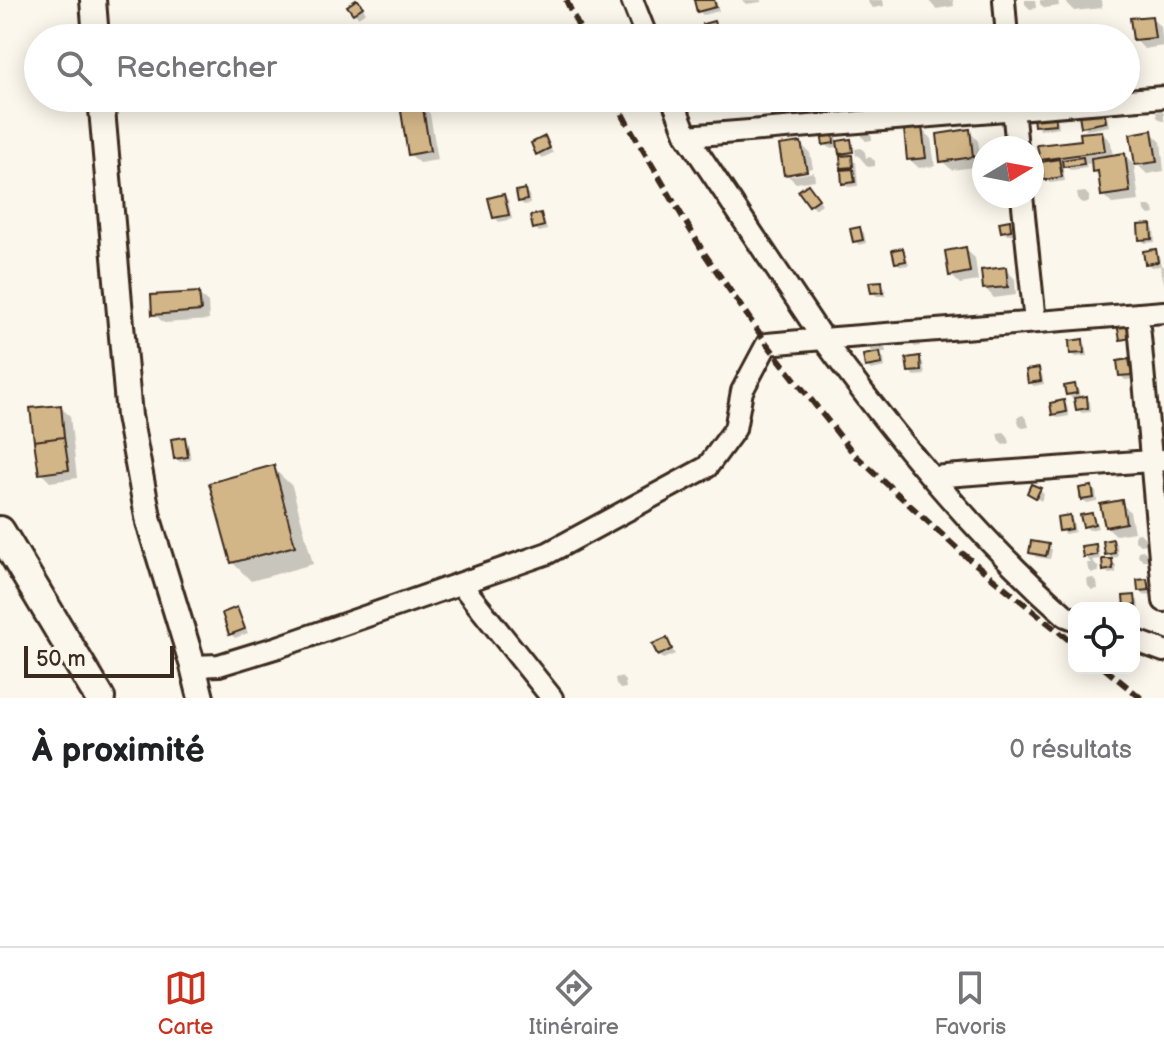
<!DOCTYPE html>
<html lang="fr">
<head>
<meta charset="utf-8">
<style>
	body { margin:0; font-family:"Balsamiq Sans",sans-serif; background:#f6f6f6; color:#202124 }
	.controls { position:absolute; right:24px; bottom:24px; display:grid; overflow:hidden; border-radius:16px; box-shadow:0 4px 20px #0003 }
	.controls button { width:72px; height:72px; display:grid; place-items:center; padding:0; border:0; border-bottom:2px solid #e0e0e0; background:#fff; color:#202124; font:40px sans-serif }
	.compass { position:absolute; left:972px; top:136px; width:72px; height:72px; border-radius:50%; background:#fff; box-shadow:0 4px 20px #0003; rotate:80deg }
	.scale { position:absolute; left:24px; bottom:20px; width:150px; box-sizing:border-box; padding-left:8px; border:4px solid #3b2a1e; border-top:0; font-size:22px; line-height:28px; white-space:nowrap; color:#3b2a1e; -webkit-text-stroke:6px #fbf7ec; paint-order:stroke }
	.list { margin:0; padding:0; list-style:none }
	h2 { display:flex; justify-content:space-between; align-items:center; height:104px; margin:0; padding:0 32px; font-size:34px }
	h2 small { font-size:26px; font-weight:400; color:#757577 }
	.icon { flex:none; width:44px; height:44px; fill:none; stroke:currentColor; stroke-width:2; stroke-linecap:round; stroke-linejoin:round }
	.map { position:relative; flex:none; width:1164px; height:698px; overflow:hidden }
	.search { position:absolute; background:#fff; box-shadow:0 4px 20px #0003; left:24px; right:24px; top:24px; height:88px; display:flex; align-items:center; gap:20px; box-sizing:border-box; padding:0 28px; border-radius:44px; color:#757577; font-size:30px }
	.sheet { height:248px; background:#fff }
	nav { display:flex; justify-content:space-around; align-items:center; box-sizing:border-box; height:112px; border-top:2px solid #e0e0e0; background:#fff; font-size:22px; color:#757577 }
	nav a { display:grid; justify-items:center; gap:4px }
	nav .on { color:#c8321e }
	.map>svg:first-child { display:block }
	.shadow { fill:#0003 }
	.building { fill:#d3b688; stroke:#3b2a1e; stroke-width:2 }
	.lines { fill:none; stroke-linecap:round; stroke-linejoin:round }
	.minor-casing { stroke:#3b2a1e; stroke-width:26 }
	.major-casing { stroke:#3b2a1e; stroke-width:30 }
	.highway-casing { stroke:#3b2a1e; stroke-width:34 }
	.minor { stroke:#fbf7ec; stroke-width:20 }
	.major { stroke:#fbf7ec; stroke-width:24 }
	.highway { stroke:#fbf7ec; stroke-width:28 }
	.rail { stroke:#3b2a1e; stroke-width:6; stroke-dasharray:12 6; stroke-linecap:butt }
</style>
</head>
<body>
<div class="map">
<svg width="1164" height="698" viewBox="0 0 1164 698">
	<rect width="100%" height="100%" fill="#fbf7ec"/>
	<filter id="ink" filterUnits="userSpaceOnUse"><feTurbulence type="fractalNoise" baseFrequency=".0125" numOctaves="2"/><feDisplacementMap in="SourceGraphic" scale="16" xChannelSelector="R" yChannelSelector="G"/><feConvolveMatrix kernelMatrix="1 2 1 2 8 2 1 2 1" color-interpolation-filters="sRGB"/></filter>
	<g filter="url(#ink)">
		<path class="shadow" d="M 696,0 L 716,0 L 719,11 L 703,15 L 699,11 Z
			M 742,0 L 761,0 L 761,2 L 746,4 Z
			M 868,0 L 883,0 L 884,6 L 873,8 L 869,4 Z
			M 928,0 L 953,0 L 954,6 L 936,9 Z
			M 1025,0 L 1035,0 L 1036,8 L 1030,9 L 1025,4 Z
			M 1040,0 L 1058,0 L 1059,6 L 1045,8 L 1040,4 Z
			M 1064,0 L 1101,0 L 1102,8 L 1074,11 Z
			M 361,5 L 366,12 L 358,17 L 354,13 Z
			M 1151,18 L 1161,27 L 1163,46 L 1144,49 L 1135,39 Z
			M 714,23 L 718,27 L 721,38 L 710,38 L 708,36 Z
			M 516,98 L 532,98 L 533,100 L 522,106 Z
			M 421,104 L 430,114 L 438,160 L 419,163 L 410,154 Z
			M 1162,111 L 1164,113 L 1164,121 L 1162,121 L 1157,117 L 1156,112 Z
			M 1103,112 L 1107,116 L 1109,126 L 1087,130 L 1083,126 Z
			M 1054,116 L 1058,120 L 1059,127 L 1040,130 L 1036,125 Z
			M 922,129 L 931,139 L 935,166 L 919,168 L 909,159 Z
			M 969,131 L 978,141 L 982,166 L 952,170 L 942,161 Z
			M 868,132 L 872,137 L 872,140 L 866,141 L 862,137 L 862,133 Z
			M 1151,132 L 1161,142 L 1164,171 L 1147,174 L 1137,164 Z
			M 1102,133 L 1111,142 L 1113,157 L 1125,155 L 1134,165 L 1139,201 L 1112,204 L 1103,195 L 1100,177 L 1094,171 L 1093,163 L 1086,164 L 1087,168 L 1070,170 L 1062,163 L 1065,181 L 1050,183 L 1046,179 L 1043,161 L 1041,159 Z
			M 832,134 L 837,138 L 837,143 L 850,141 L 852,143 L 850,143 L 852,162 L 856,162 L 858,186 L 848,187 L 844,183 L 846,170 L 843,167 L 846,157 L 841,153 L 840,147 L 829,148 L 825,144 Z
			M 545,139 L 553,153 L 542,158 L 538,154 Z
			M 801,144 L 810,153 L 813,168 L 791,172 L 791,176 L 814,172 L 815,180 L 796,183 L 786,174 Z
			M 854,144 L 855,149 L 861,148 L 865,152 L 866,158 L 870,157 L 875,161 L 875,166 L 868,167 L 858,155 L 856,156 Z
			M 812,190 L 822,204 L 815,209 L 801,192 Z
			M 525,191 L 529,195 L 530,204 L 524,205 L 519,201 Z
			M 1085,192 L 1089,196 L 1089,202 L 1082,203 L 1078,198 L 1077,193 Z
			M 504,196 L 508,200 L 512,219 L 499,222 L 495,217 Z
			M 1144,206 L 1150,206 L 1154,210 L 1155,214 L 1149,215 L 1145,211 Z
			M 540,215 L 544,219 L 547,230 L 539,232 L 535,228 Z
			M 1009,222 L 1013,227 L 1014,234 L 1007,235 L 1003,231 Z
			M 1150,226 L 1154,230 L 1155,242 L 1145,243 L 1141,239 Z
			M 860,229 L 864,233 L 866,243 L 859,245 L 855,241 Z
			M 965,249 L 975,258 L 978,281 L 960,284 L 951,275 Z
			M 902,250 L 906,255 L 909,265 L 901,266 L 897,262 Z
			M 1155,251 L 1159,256 L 1161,266 L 1164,266 L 1164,283 L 1160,266 L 1151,267 L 1147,263 Z
			M 1005,269 L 1015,279 L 1016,295 L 994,298 L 985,288 Z
			M 881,283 L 885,288 L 886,296 L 877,296 L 873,292 Z
			M 199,294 L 208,303 L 209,320 L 164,323 L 154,314 Z
			M 915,337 L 919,342 L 920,346 L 915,347 L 910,343 L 910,338 Z
			M 880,340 L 884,344 L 886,352 L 878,353 L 884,358 L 885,367 L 871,370 L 867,366 L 874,355 L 870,350 L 868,342 Z
			M 1082,341 L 1086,345 L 1087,356 L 1076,357 L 1072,353 Z
			M 919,358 L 923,363 L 925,375 L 914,376 L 910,371 Z
			M 1128,362 L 1133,366 L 1135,379 L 1125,380 L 1121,376 Z
			M 1038,370 L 1042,374 L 1044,384 L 1034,386 L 1029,382 Z
			M 1075,386 L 1079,390 L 1080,399 L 1086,398 L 1090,402 L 1091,412 L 1082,413 L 1078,409 L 1076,397 L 1072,398 L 1067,394 Z
			M 1063,402 L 1067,406 L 1069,416 L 1058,418 L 1054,414 Z
			M 60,407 L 70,416 L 77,478 L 50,482 L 41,473 Z
			M 1023,415 L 1027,420 L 1029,427 L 1023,428 L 1019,424 L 1017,417 Z
			M 1004,432 L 1008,436 L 1010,443 L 1003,445 L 999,441 L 997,433 Z
			M 184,439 L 188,443 L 191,460 L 180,462 L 176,458 Z
			M 273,468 L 292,486 L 313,564 L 251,581 L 232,562 Z
			M 1092,488 L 1096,492 L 1097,501 L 1087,503 L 1083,499 Z
			M 1040,490 L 1044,494 L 1041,501 L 1029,493 Z
			M 1121,503 L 1130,512 L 1134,532 L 1116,535 L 1106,526 Z
			M 1091,515 L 1095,519 L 1098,528 L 1089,530 L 1085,526 Z
			M 1069,517 L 1073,521 L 1075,532 L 1065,534 L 1061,530 Z
			M 1140,533 L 1145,538 L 1146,544 L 1140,545 L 1135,541 L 1135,534 Z
			M 1112,541 L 1117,545 L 1118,557 L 1111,558 L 1107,554 Z
			M 1048,546 L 1052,550 L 1050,559 L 1036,557 L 1031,553 Z
			M 1095,546 L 1099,550 L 1100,559 L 1092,560 L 1098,567 L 1099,572 L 1092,573 L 1088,569 L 1087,563 L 1091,563 L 1085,556 Z
			M 1143,550 L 1148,555 L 1148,560 L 1142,560 L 1138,556 L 1138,551 Z
			M 1111,561 L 1116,565 L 1116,573 L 1109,574 L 1105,570 Z
			M 1093,578 L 1097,582 L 1098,589 L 1092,590 L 1088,586 L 1087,579 Z
			M 1146,581 L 1150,585 L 1152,594 L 1144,595 L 1140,591 Z
			M 1134,597 L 1138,601 L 1139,609 L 1134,609 L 1126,606 Z
			M 236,610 L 240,614 L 248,633 L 235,638 L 231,634 Z
			M 666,640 L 675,654 L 663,659 L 659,655 Z
			M 621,677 L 625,681 L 626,688 L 620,689 L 616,684 L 615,678 Z"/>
		<path class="building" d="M 356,0 L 358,0 L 363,7 L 353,14 L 347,6 Z
			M 694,0 L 714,0 L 716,7 L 697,12 Z
			M 1152,16 L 1155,38 L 1133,40 L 1130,18 Z
			M 714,21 L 718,34 L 707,37 L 703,24 Z
			M 945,30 L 946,38 L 924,38 L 923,32 Z
			M 422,102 L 430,151 L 408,155 L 400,105 Z
			M 1104,110 L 1106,122 L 1081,127 L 1079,114 Z
			M 1055,113 L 1056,124 L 1034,126 L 1033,116 Z
			M 922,127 L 926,158 L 907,160 L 904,129 Z
			M 970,129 L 973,157 L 940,162 L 937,134 Z
			M 1152,130 L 1157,162 L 1135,165 L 1130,134 Z
			M 1102,131 L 1105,151 L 1040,160 L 1037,145 L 1081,140 L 1080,133 Z
			M 833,132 L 834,143 L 823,145 L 821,133 Z
			M 545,136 L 550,148 L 536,155 L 531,143 Z
			M 851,139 L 853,152 L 839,154 L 837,141 Z
			M 801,142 L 807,171 L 784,175 L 779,145 Z
			M 1125,153 L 1130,192 L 1101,196 L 1098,171 L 1092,172 L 1091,158 Z
			M 852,155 L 853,167 L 841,168 L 840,156 Z
			M 1083,157 L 1084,164 L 1063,167 L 1062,160 Z
			M 1059,159 L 1062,177 L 1044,180 L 1041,162 Z
			M 853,169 L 855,182 L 842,184 L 841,170 Z
			M 808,184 L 819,199 L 809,206 L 798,191 Z
			M 525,189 L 527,200 L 518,202 L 516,191 Z
			M 504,194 L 509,215 L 493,218 L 488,198 Z
			M 541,213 L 544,226 L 533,229 L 530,216 Z
			M 1010,220 L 1011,230 L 1001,232 L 999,222 Z
			M 1151,224 L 1152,239 L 1139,240 L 1138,225 Z
			M 860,227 L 863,240 L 853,242 L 850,229 Z
			M 966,247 L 970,272 L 949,276 L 945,251 Z
			M 903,248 L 906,261 L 895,263 L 892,250 Z
			M 1156,249 L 1158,262 L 1145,264 L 1143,251 Z
			M 1006,267 L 1008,287 L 983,289 L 981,270 Z
			M 882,281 L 883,292 L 871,293 L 869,282 Z
			M 199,292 L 201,311 L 152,315 L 151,295 Z
			M 1132,316 L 1136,337 L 1120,340 L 1116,318 Z
			M 1083,339 L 1084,353 L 1070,354 L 1069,341 Z
			M 880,352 L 882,364 L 865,367 L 863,355 Z
			M 920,356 L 921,371 L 908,372 L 906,358 Z
			M 1129,359 L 1132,375 L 1119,376 L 1117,361 Z
			M 1039,368 L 1041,381 L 1028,383 L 1026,370 Z
			M 1075,384 L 1077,393 L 1066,395 L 1064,386 Z
			M 1087,396 L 1088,408 L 1076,410 L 1074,398 Z
			M 1064,400 L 1066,412 L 1052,415 L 1050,403 Z
			M 61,405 L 64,437 L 34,441 L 30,408 Z
			M 64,437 L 69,470 L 39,474 L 34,441 Z
			M 185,437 L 188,457 L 174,459 L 171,439 Z
			M 274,465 L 295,546 L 231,563 L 209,483 Z
			M 1031,484 L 1041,488 L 1036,498 L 1027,493 Z
			M 1092,486 L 1094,498 L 1081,500 L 1079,488 Z
			M 1122,500 L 1126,523 L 1105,527 L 1100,504 Z
			M 1092,513 L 1095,524 L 1083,527 L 1080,515 Z
			M 1070,515 L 1072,529 L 1059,531 L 1057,517 Z
			M 1113,539 L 1115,553 L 1105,555 L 1103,541 Z
			M 1031,541 L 1049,544 L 1046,556 L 1029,553 Z
			M 1096,544 L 1097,555 L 1083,557 L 1081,546 Z
			M 1102,559 L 1112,559 L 1113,569 L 1103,571 Z
			M 1147,579 L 1149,590 L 1138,591 L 1137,580 Z
			M 1135,595 L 1136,605 L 1124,606 L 1123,596 Z
			M 237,607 L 245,629 L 229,635 L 222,613 Z
			M 667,638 L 672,649 L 658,656 L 652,644 Z"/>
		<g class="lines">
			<g class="minor-casing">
				<path id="minor" d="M 632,0 L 647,38
					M 1004,0 L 1007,38
					M 1012,98 L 1017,148
					M 687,136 L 1164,97
					M 1022,196 L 1035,322
					M 1138,314 L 1164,601
					M 823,339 C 896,438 974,534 1066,616 L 1074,619
					M 823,339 L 1164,312
					M 932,477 L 1164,460
					M 461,584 L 552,698
					M 1134,640 L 1164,651
					M 193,666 L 219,665 L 278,647 L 548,553 L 707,467 L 735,429 L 742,391 L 767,344 L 823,339 L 687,136 L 672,98"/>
			</g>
			<g class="major-casing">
				<path id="major" d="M 93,0 L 96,38
					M 101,98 L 129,416 L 149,522 L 193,666 L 201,698"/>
			</g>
			<g class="highway-casing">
				<path id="highway" d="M 0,531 L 100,698"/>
			</g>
			<use href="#minor" class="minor"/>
			<use href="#major" class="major"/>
			<use href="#highway" class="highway"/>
			<path class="rail" d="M 566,0 L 584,38
				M 614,98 L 626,121 L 704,253 L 767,344 L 854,454 L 962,553 L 1074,644
				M 1104,668 L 1141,698"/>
		</g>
	</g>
</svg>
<div class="controls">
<button><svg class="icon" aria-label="locate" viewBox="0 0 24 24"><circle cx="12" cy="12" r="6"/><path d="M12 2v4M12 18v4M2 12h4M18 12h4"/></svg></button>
</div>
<svg class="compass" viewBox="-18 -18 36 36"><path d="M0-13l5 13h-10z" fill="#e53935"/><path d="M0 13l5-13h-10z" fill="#757577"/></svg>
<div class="scale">50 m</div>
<div class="search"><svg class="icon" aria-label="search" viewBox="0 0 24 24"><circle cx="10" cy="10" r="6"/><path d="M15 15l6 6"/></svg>Rechercher</div>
</div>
<section class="sheet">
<h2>À proximité<small>0 résultats</small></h2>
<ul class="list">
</ul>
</section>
<nav>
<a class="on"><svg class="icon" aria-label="map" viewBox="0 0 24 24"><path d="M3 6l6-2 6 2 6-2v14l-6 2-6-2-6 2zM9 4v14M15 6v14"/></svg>Carte</a>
<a><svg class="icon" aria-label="directions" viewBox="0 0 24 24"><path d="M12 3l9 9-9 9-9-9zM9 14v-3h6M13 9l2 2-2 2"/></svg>Itinéraire</a>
<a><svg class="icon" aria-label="saved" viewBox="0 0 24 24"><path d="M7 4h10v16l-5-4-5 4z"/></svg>Favoris</a>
</nav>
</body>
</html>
